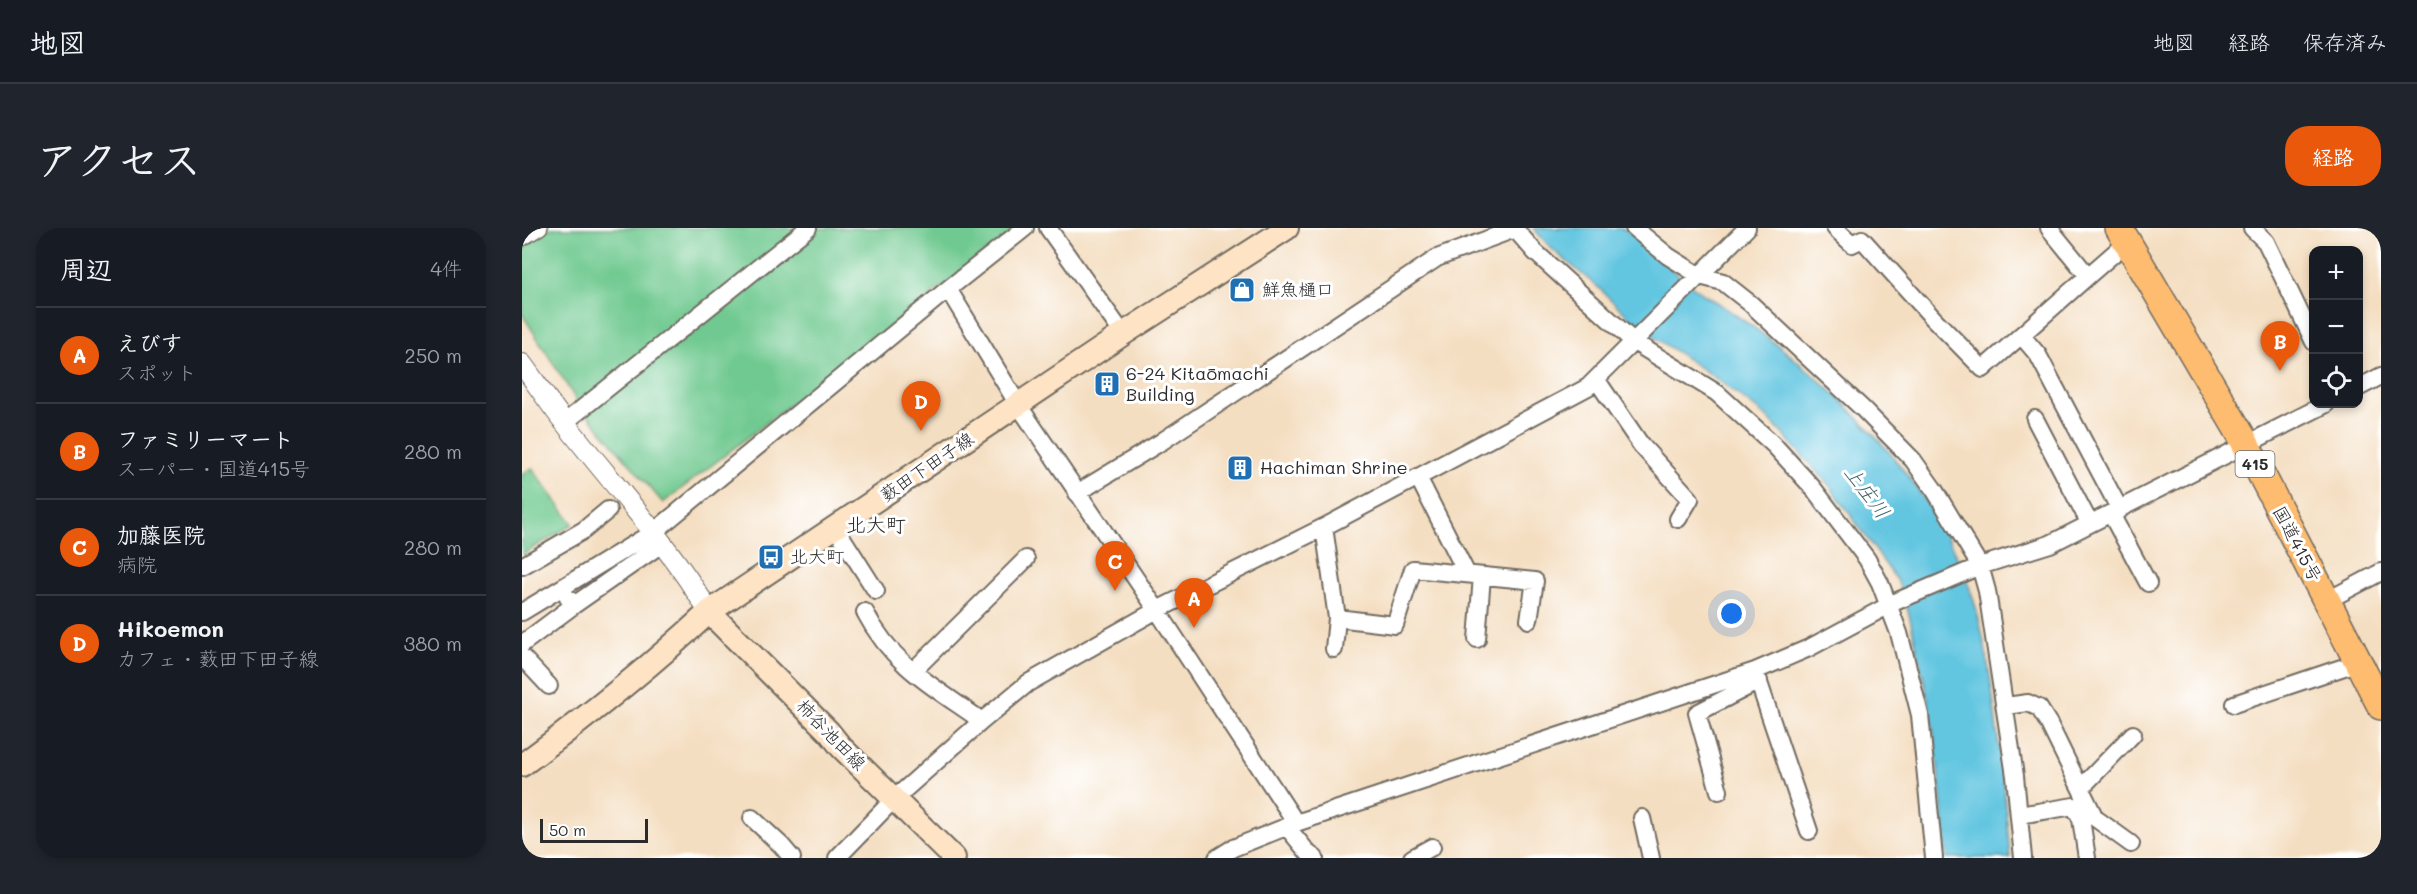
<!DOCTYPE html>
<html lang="ja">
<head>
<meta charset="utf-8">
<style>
	body { margin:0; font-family:Mali,"Klee One",sans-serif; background:#20242c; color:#f1f3f6 }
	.controls { position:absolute; right:18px; top:18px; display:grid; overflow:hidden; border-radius:12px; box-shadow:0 3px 9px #0003 }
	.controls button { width:54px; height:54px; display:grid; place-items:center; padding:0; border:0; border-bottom:2px solid #363941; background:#171b24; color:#f1f3f6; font:30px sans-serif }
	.scale { position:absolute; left:18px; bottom:15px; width:108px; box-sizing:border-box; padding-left:6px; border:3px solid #2b2b2b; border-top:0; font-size:16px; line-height:21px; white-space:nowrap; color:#2b2b2b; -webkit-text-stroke:4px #fff; paint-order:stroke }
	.you { position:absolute; left:1210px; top:386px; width:21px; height:21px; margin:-15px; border:4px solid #fff; border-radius:50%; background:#1a73e8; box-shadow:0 0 0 9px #1a73e833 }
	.badge { display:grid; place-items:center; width:39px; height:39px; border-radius:50%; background:#ea580c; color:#fff; font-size:20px; font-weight:700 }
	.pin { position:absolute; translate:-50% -50px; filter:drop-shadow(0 2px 3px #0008) }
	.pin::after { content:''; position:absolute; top:32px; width:21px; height:18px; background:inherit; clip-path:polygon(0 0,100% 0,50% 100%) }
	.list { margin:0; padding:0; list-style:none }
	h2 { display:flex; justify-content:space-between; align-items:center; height:78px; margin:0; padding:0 24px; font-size:26px }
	h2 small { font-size:20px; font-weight:400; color:#9ea1a6 }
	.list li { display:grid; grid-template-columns:39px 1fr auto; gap:18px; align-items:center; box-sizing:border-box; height:96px; padding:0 24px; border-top:2px solid #363941 }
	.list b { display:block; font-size:22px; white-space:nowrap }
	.list p { margin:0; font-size:20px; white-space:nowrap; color:#9ea1a6 }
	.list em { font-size:20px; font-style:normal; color:#9ea1a6 }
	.icon { flex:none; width:33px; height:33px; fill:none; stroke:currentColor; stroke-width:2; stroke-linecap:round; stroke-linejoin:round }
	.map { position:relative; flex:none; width:1859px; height:630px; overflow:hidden; border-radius:24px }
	header { display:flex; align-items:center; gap:36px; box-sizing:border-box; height:84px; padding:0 30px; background:#171b24; border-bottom:2px solid #363941 }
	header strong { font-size:28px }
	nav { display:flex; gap:33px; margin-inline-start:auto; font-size:21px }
	.intro { display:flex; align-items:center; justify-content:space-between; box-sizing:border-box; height:144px; padding:0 36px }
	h1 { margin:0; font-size:42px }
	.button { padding:15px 27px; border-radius:24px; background:#ea580c; color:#fff; font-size:21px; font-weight:700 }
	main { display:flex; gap:36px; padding:0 36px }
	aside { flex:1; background:#171b24; border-radius:24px; box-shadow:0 3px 9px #0003 }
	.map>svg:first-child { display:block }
	.green { fill:#6fc990; stroke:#4d7a5e; stroke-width:1.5 }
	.water { fill:#63c6e1; stroke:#477886; stroke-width:1.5 }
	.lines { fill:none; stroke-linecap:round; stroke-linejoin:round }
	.pedestrian-casing { stroke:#716a60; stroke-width:15 }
	.minor-casing { stroke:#716a60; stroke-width:20 }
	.tertiary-casing { stroke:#716a60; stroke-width:22 }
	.secondary-casing { stroke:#716a60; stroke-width:26 }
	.trunk-casing { stroke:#716a60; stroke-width:30 }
	.pedestrian { stroke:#fff; stroke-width:12 }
	.minor { stroke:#fff; stroke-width:16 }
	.tertiary { stroke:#fff; stroke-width:20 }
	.secondary { stroke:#fee4c5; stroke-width:22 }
	.trunk { stroke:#fdbc6f; stroke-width:27 }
	.labels { text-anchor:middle; stroke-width:6; stroke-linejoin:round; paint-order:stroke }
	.shield { fill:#fff; stroke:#6b6b6b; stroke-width:1.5 }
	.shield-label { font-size:16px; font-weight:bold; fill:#2b2b2b }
	.poi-label { font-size:18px; fill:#2b2b2b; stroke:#fff; text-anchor:start }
	.street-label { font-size:18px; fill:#2b2b2b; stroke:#fff }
	.water-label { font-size:20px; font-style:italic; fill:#3f616b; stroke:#fff }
	.neighbourhood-label { font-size:20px; fill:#2b2b2b; stroke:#fff }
</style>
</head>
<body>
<header>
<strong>地図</strong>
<nav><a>地図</a><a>経路</a><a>保存済み</a></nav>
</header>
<div class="intro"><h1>アクセス</h1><a class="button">経路</a></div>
<main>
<aside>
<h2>周辺<small>4件</small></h2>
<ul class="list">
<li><span class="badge">A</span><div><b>えびす</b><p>スポット</p></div><em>250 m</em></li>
<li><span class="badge">B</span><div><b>ファミリーマート</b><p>スーパー · 国道415号</p></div><em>280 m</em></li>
<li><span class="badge">C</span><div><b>加藤医院</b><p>病院</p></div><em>280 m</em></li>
<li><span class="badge">D</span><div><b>Hikoemon</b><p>カフェ · 薮田下田子線</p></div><em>380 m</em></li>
</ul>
</aside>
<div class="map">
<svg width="1859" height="630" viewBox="0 0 1859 630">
	<rect width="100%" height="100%" fill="#fff"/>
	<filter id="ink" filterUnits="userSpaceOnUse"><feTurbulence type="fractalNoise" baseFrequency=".0167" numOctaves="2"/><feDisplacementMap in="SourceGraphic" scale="12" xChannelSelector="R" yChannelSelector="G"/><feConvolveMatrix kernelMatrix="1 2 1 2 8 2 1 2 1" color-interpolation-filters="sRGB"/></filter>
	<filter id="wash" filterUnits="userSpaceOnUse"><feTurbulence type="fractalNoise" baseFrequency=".008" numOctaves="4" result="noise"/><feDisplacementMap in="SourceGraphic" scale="24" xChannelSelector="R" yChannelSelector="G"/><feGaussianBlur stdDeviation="1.35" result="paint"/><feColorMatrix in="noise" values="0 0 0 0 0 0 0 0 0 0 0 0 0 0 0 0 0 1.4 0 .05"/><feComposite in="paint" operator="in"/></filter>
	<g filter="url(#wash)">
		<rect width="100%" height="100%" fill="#f4dec1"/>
		<path class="green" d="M 0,0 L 496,0 L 141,275 L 56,175 L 0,86 Z
			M 10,240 L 51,296 L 0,327 L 0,246 Z"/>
		<path class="water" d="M 1011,0 C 1027,0 1092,0 1102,1 C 1109,4 1117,13 1123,18 C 1143,35 1163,55 1186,69 C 1293,135 1412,247 1451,370 C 1464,413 1470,459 1475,504 C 1480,546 1485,588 1488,630 L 1425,630 L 1413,511 L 1405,466 L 1387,386 L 1376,354 L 1308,258 L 1245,189 L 1192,149 L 1117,99 L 1077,60 L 1031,22 Z"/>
	</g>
	<g filter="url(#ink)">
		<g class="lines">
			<g class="pedestrian-casing">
				<path id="pedestrian" d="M 0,12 L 19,0"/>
			</g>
			<g class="minor-casing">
				<path id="minor" d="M 526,0 L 601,106
					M 992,0 L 1013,24 L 1112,114 L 1195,165 L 1252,217 L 1291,260 L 1345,331 L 1358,355 L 1377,405 L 1398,487 L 1412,630
					M 1112,0 L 1146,28 L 1178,48 L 1201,54 L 1229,76 L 1341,181 L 1391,232 L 1413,263 L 1458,338 L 1465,363 L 1493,548 L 1501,630
					M 1313,0 L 1330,16 L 1340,11 L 1411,90 L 1461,141 L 1566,48
					M 1527,0 L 1566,48 L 1605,14
					M 1730,0 L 1744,14 L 1792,114
					M 426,61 L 497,178 L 635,382 L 774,595
					M 1499,107 L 1516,127 L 1598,282
					M 1074,151 L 1119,217 L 1168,271 L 1156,291
					M 1836,160 L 1859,148
					M 1513,191 L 1568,296
					M 42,195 L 286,0
					M 896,249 L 945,346
					M 555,265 L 639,214 L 915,30 L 993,1
					M 1589,286 L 1626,355
					M 802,299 L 815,390 L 812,421
					M 314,300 L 354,363
					M 0,338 L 62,302 L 86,282
					M 1806,372 L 1859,344
					M 52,377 L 141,315
					M 0,384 L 133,303 L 426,61 L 503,0
					M 343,384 C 371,438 412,459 460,493
					M 815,390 L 873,397 L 891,341 L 1013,353 L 1007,392
					M 955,411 L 960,348
					M 0,416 L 52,377 L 46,370
					M 0,429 L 27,458
					M 391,443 L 504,331
					M 1233,443 L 1287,603
					M 1712,476 L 1837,434
					M 1484,478 L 1506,475 L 1517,480 L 1527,496 L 1573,590 L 1609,616
					M 1559,560 L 1611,506
					M 1197,563 L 1175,485 L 1237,453
					M 1497,587 L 1552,578 L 1559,591 L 1565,630
					M 230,590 L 259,617 L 270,630
					M 1120,590 L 1129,630
					M 765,599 L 787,626 L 793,630
					M 315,630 L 372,571 L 460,493 L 506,455 L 635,382 L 802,299 L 1066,159 L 1225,0
					M 695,630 L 711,620 L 774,595 L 1233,443 L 1287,420 L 1373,374 L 1458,338 L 1528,316 L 1804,176
					M 890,630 L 910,619"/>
			</g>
			<g class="tertiary-casing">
				<path id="tertiary" d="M 0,136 C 14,155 28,176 43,195 C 92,258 146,315 187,384"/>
			</g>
			<g class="secondary-casing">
				<path id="secondary" d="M 187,384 L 307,504 L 319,519 L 432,630
					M 0,537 C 65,489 128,439 187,384 L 601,106 L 765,0"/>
			</g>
			<g class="trunk-casing">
				<path id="trunk" d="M 1597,0 L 1719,207 L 1859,478"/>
			</g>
			<use href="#pedestrian" class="pedestrian"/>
			<use href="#minor" class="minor"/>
			<use href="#tertiary" class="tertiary"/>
			<use href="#secondary" class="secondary"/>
			<use href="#trunk" class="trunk"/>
		</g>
	</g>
	<defs>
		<g id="shop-square" transform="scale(1.35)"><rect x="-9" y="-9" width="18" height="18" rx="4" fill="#1f6fb2" stroke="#fff"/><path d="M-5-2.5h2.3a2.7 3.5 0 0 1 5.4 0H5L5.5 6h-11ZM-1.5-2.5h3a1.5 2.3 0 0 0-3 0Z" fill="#fff"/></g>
		<g id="building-square" transform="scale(1.35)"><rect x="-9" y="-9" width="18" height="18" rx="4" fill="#1f6fb2" stroke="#fff"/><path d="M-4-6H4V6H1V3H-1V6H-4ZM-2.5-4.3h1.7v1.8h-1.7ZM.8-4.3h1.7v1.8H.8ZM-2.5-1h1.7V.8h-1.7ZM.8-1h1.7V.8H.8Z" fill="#fff"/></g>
		<g id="bus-square" transform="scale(1.35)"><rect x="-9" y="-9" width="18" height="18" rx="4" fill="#1f6fb2" stroke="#fff"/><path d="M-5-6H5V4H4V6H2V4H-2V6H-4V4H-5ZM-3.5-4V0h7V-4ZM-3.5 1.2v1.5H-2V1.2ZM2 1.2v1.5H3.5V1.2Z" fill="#fff"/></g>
	</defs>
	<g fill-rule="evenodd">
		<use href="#shop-square" x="720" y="62"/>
		<use href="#building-square" x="585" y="156"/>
		<use href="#building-square" x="718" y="240"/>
		<use href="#bus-square" x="249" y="329"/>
	</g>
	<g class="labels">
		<rect class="shield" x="1713.5" y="223" width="39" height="26" rx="4.5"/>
		<g class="shield-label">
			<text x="1733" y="242">415</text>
		</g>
		<g class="poi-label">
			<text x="740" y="68">鮮魚樋口</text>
			<text x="604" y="152">6-24 Kitaōmachi<tspan x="604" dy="21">Building</tspan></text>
			<text x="738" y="246">Hachiman Shrine</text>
			<text x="268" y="335">北大町</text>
		</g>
		<g class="street-label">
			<text transform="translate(405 239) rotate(-34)" y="6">薮田下田子線</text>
			<text transform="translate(1775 316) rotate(62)" y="6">国道415号</text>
			<text transform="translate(309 507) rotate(46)" y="6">柿谷池田線</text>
		</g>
		<g class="water-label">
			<text transform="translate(1345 264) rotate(53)" y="7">上庄川</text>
		</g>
		<g class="neighbourhood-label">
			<text x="354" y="304">北大町</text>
		</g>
	</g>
</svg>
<div class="controls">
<button>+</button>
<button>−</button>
<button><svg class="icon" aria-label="locate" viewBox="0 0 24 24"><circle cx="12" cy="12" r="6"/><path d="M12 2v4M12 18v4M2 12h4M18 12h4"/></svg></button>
</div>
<div class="scale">50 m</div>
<div class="you"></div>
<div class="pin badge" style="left:672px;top:400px">A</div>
<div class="pin badge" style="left:1758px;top:143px">B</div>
<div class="pin badge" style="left:593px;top:363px">C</div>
<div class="pin badge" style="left:399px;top:203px">D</div>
</div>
</main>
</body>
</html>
